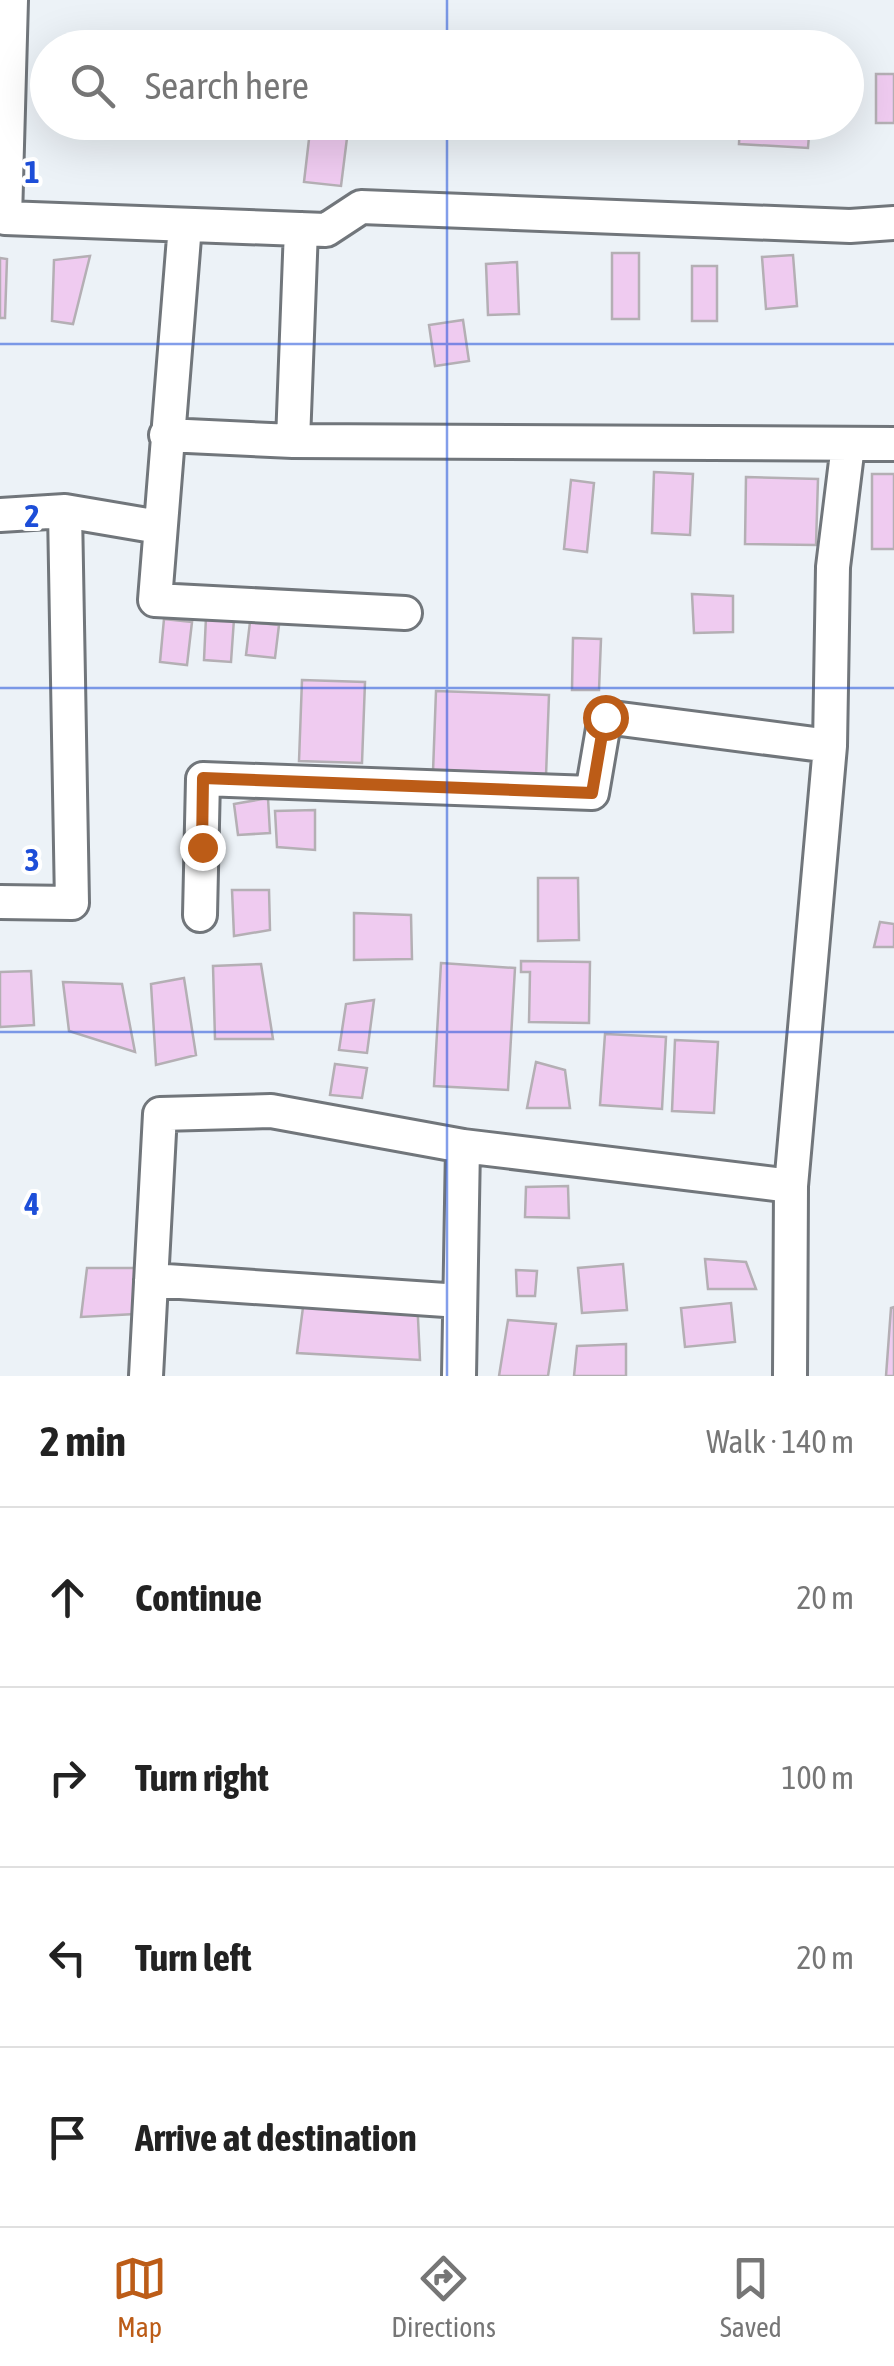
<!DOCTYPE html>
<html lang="en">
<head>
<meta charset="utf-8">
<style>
	body { margin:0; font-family:"Asap Condensed",sans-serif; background:#f6f6f6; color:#222 }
	.stop { position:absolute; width:30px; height:30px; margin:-22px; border:8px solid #bc5c17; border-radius:50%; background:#fff }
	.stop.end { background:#bc5c17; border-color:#fff; box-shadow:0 2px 10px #0008 }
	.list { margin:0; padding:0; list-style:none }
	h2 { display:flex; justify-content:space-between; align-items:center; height:130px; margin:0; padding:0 40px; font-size:42px }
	h2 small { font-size:32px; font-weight:400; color:#767676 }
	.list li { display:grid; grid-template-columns:65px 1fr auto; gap:30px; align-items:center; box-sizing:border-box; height:180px; padding:0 40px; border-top:2px solid #e0e0e0 }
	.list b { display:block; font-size:38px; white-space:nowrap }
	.list em { font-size:32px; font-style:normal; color:#767676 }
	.icon { flex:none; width:55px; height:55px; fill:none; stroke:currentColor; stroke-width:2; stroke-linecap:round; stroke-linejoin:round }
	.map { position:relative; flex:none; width:894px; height:1376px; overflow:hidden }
	.search { position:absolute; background:#fff; box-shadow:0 10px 40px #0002; left:30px; right:30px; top:30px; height:110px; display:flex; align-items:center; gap:25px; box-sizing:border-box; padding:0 35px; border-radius:55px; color:#767676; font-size:38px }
	.sheet { height:850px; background:#fff }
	nav { display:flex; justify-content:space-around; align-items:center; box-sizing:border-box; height:140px; border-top:2px solid #e0e0e0; background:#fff; font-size:28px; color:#767676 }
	nav a { display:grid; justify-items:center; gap:5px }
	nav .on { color:#bc5c17 }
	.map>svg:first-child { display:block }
	.building { fill:#efcbf0; stroke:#b4afb4; stroke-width:2.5 }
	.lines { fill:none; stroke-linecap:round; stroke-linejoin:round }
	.minor-casing { stroke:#71767b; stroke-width:38 }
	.minor { stroke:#fff; stroke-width:32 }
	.route { stroke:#bc5c17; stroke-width:12 }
	.grid { fill:none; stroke:#1d4ed8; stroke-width:2.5; stroke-opacity:0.55 }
	.grid-label { font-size:32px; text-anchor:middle; font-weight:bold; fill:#1d4ed8; stroke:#fff; stroke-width:8; stroke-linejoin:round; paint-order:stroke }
</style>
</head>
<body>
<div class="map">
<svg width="894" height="1376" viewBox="0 0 894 1376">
	<rect width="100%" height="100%" fill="#ecf2f7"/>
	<path class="building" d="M 876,74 L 894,74 L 894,123 L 876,123 Z
		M 311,122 L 349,122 L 341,186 L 304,182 Z
		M 740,122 L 810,122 L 808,148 L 739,144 Z
		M 612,253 L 639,253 L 639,319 L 612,319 Z
		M 793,255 L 797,306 L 766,309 L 762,257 Z
		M 90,256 L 73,324 L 52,321 L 54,260 Z
		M 0,258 L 7,259 L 5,318 L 0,318 Z
		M 517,262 L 519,314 L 488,315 L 486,264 Z
		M 692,266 L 717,266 L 717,321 L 692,321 Z
		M 463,320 L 469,361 L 435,366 L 429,325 Z
		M 654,472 L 693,474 L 690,535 L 652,533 Z
		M 872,474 L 894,474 L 894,549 L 872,549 Z
		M 746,477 L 818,479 L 816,545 L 745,544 Z
		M 571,480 L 594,483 L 587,552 L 564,549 Z
		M 692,594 L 733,596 L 733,632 L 694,633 Z
		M 206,617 L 234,619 L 231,662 L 204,660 Z
		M 164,619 L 192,622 L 187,665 L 160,662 Z
		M 250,622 L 279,625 L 275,658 L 246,655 Z
		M 573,638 L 601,639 L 599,690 L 572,690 Z
		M 302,680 L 365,682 L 362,763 L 299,761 Z
		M 436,691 L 549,695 L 546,776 L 433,772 Z
		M 268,798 L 270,833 L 238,835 L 234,804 Z
		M 315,810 L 315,850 L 277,847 L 275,811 Z
		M 538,878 L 578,878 L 579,940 L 538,941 Z
		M 232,890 L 269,890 L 270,930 L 234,936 Z
		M 354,913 L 411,915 L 412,959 L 354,960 Z
		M 880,922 L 894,924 L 894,947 L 874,947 Z
		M 521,961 L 590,962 L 589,1023 L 529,1022 L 530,972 L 521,972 Z
		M 441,963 L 515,968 L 508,1090 L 434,1086 Z
		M 261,964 L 273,1039 L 215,1039 L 213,966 Z
		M 31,971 L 34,1025 L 0,1027 L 0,972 Z
		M 184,978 L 196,1055 L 156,1065 L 151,984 Z
		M 63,982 L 122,984 L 135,1052 L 69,1031 Z
		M 374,1000 L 367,1053 L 339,1050 L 346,1004 Z
		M 605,1034 L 666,1037 L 662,1109 L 600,1105 Z
		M 675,1040 L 718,1042 L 714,1113 L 672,1111 Z
		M 536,1062 L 565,1070 L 570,1108 L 527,1108 Z
		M 335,1064 L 367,1068 L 362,1098 L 330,1095 Z
		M 568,1186 L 569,1218 L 525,1217 L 526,1187 Z
		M 705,1259 L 746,1262 L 756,1289 L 708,1289 Z
		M 623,1264 L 627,1310 L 582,1313 L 578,1268 Z
		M 87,1268 L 135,1268 L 135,1314 L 81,1317 Z
		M 516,1270 L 537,1271 L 535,1296 L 517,1296 Z
		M 305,1292 L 417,1298 L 420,1360 L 297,1353 Z
		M 731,1303 L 735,1342 L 685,1347 L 681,1308 Z
		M 894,1307 L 894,1376 L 886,1376 L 891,1308 Z
		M 508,1320 L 556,1324 L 548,1376 L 499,1376 Z
		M 626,1344 L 626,1376 L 574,1376 L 577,1346 Z"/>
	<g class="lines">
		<g class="minor-casing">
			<path id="minor" d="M 11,0 L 5,218 L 326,230 L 361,207 L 850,226 L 894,223
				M 185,225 L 155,600 L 405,613
				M 166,435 L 293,441 L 894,444
				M 293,441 L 301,229
				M 0,515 L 65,511
				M 0,902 L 72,903 L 65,511 L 159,527
				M 200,915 L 203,779 L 592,793 L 605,717 L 830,746
				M 791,1186 L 830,746 L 833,567 L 848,445
				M 151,1280 L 460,1301
				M 146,1376 L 160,1114 L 271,1111 L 463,1146
				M 459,1376 L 463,1146 L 791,1186 L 790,1376"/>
		</g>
		<use href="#minor" class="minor"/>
	</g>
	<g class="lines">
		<path class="route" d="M 202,847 L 203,778 L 592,793 L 605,717"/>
	</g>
	<path class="grid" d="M 447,0 L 447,48M 447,122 L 447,1376M 0,344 L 894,344M 0,688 L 894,688M 0,1032 L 894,1032"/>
	<g class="grid-label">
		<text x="32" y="183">1</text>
		<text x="32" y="527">2</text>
		<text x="32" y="871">3</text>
		<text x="32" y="1215">4</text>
	</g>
</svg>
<div class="stop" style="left:605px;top:717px"></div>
<div class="stop end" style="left:202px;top:847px"></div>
<div class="search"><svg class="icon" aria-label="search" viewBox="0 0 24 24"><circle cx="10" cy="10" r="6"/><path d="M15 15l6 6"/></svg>Search here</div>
</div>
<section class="sheet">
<h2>2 min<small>Walk · 140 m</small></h2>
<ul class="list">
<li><svg class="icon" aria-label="ahead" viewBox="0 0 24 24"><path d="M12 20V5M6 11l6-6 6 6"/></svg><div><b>Continue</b></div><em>20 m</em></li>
<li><svg class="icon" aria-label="right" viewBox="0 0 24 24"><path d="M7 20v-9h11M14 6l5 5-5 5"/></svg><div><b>Turn right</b></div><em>100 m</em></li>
<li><svg class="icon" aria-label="left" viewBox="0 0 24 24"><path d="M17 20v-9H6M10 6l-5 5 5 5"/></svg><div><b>Turn left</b></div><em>20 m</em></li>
<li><svg class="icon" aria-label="arrive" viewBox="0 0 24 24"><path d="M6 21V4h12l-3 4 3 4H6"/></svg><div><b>Arrive at destination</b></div></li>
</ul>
</section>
<nav>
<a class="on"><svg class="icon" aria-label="map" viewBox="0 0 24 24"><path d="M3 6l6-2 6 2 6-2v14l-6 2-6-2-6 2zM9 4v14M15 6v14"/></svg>Map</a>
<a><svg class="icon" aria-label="directions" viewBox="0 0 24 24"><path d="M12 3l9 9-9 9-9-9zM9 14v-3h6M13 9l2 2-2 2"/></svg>Directions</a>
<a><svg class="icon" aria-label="saved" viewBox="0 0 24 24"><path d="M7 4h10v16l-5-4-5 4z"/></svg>Saved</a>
</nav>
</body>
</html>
